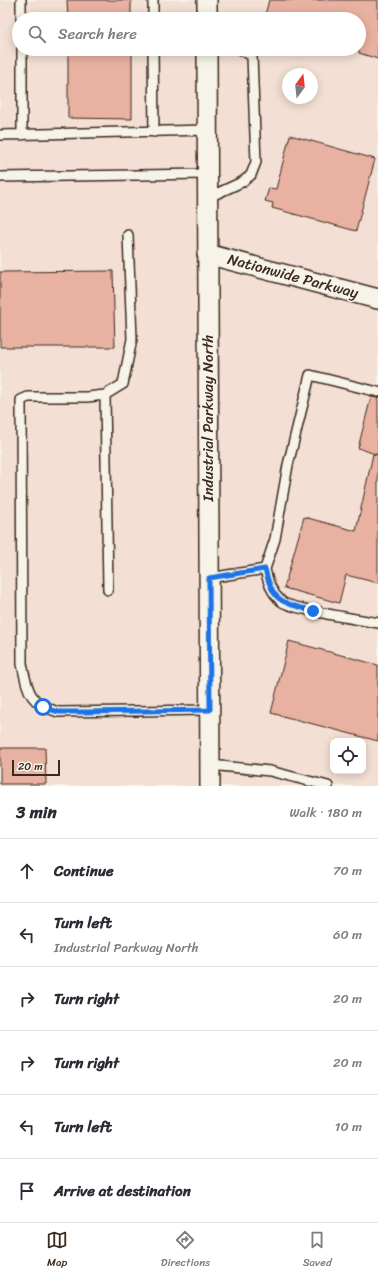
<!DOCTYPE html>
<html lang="en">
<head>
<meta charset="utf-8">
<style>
	body { margin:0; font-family:Sriracha,sans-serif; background:#f7f7f7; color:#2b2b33 }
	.controls { position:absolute; right:12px; bottom:12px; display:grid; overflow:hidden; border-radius:8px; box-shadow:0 2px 10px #0003 }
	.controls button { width:36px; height:36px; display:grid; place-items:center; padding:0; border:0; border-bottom:1px solid #e1e1e2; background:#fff; color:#2b2b33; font:20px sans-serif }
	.compass { position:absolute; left:282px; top:68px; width:36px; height:36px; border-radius:50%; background:#fff; box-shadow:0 2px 10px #0003; rotate:15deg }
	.scale { position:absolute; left:12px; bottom:10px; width:48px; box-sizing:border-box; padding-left:4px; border:2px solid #3b2a1e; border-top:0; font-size:11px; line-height:14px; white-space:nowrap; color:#3b2a1e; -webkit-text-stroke:3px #f7f3e8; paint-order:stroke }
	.stop { position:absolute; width:12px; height:12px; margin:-9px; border:3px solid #1a73e8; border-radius:50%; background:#fff }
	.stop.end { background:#1a73e8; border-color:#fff; box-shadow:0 1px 4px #0008 }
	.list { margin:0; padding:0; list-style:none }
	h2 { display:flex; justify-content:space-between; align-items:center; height:52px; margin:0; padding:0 16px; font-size:17px }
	h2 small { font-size:13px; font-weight:400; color:#7c7c81 }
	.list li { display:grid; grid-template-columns:26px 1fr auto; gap:12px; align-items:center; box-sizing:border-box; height:64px; padding:0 16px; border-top:1px solid #e1e1e2 }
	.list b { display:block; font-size:15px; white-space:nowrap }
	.list p { margin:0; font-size:13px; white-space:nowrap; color:#7c7c81 }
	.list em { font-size:13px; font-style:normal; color:#7c7c81 }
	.icon { flex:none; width:22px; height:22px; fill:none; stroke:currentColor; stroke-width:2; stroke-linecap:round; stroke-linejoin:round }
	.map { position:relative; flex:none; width:378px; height:786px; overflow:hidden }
	.search { position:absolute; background:#fff; box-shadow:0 2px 10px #0003; left:12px; right:12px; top:12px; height:44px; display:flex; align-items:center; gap:10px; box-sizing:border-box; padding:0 14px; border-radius:22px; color:#7c7c81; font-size:15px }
	.sheet { height:436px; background:#fff }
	nav { display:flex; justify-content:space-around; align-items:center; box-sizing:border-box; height:56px; border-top:1px solid #e1e1e2; background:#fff; font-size:11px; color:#7c7c81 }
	nav a { display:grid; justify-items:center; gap:2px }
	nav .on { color:#3b2a1e }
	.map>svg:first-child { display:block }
	.built { fill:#f3dfd3; fill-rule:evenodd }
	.building { fill:#e9b1a1; stroke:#3b2a1e }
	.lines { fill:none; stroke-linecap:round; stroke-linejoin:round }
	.lane-casing { stroke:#3b2a1e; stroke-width:12 }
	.street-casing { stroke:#3b2a1e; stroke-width:22 }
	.lane { stroke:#f7f3e8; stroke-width:9 }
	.street { stroke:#f7f3e8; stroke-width:19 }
	.route { stroke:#1a73e8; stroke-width:5 }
	.labels { text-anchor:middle; stroke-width:3; stroke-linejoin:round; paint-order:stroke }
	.street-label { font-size:15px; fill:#3b2a1e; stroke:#f7f3e8 }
</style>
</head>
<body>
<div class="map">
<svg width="378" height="786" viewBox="0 0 378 786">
	<rect width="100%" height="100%" fill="#f7f3e8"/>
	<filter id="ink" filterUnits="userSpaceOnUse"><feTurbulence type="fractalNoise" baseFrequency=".025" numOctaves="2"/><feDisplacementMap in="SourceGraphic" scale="8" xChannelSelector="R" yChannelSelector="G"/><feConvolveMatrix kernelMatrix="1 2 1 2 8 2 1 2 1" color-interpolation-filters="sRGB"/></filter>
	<g filter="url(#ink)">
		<path class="built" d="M 0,0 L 378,0 L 378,786 L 0,786 ZM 19,19 L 359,19 L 359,49 L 19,49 ZM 288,74 L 312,74 L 312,98 L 288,98 ZM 333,741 L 363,741 L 363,771 L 333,771 Z"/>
		<path class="building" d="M 67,0 L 131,0 L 131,19 L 68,19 Z
			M 269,0 L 378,0 L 378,59 L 359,53 L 359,19 L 264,19 Z
			M 68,49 L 132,49 L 132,119 L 68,118 Z
			M 290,135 L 375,159 L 356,231 L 272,208 L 273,203 L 265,201 L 269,188 L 276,189 Z
			M 113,271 L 115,347 L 0,347 L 0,272 Z
			M 371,397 L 378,398 L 378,455 L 358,448 Z
			M 373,454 L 378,455 L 378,583 L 346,575 L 339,603 L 284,588 L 304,517 L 356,531 Z
			M 289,641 L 378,665 L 378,741 L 271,713 Z
			M 0,748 L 45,748 L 46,784 L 0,784 Z"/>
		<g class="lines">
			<g class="lane-casing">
				<path id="lane" d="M 21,0 L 21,19
					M 153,0 L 153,19
					M 22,49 L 22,135
					M 153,49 L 154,132
					M 0,135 L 207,130
					M 0,177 L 207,174
					M 207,198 L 242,182 L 251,175 L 256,162 L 252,56 L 240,49
					M 128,235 L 132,339 L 123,384 L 105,395 L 87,397 L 28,397 L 21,400 L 22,664 C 28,692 29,703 58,712 L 210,710
					M 105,395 L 108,590
					M 265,569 C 268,582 271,592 281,601 C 289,609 363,620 378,623
					M 209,578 L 265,569 L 275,539 L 288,465 L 310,375 L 378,392
					M 210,765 L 270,771 L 328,786"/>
			</g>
			<g class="street-casing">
				<path id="street" d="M 207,0 L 207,19
					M 207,49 L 210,786
					M 207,254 L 378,299"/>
			</g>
			<use href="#lane" class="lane"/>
			<use href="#street" class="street"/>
		</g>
	</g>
	<g class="lines" filter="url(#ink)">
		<path class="route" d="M 43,707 L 58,712 L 83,712 L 210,710 L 209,578 L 265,569 C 273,603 281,602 313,611"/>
	</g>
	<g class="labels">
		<g class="street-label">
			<text transform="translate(293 276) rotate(15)" y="5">Nationwide Parkway</text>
			<text transform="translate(208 418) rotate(-90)" y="5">Industrial Parkway North</text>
		</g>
	</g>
</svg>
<div class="controls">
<button><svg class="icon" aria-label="locate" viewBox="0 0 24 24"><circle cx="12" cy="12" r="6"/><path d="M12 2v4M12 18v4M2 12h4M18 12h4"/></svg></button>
</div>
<svg class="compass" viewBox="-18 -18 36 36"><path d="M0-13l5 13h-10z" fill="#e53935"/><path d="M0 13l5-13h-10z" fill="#7c7c81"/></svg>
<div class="scale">20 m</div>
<div class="stop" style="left:43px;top:707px"></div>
<div class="stop end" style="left:313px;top:611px"></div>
<div class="search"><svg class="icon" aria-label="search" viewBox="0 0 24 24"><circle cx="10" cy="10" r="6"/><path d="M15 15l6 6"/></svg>Search here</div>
</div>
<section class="sheet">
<h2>3 min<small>Walk · 180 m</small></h2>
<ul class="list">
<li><svg class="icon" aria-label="ahead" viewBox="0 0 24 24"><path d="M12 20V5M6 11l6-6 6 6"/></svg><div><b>Continue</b></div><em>70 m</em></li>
<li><svg class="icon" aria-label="left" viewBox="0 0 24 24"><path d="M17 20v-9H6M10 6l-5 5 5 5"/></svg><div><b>Turn left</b><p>Industrial Parkway North</p></div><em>60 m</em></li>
<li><svg class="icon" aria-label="right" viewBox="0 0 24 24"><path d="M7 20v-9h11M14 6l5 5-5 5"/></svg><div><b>Turn right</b></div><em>20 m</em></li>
<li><svg class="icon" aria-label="right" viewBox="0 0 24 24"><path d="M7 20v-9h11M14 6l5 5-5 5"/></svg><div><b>Turn right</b></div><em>20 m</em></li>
<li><svg class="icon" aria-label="left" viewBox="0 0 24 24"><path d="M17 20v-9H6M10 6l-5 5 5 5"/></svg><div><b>Turn left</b></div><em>10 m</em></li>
<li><svg class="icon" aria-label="arrive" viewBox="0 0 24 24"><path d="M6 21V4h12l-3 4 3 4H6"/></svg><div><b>Arrive at destination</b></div></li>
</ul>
</section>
<nav>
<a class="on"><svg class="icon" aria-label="map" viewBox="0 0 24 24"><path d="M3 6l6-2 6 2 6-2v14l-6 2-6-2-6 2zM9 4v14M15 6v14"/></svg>Map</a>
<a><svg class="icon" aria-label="directions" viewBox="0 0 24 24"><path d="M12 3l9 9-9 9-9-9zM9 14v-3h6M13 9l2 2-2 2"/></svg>Directions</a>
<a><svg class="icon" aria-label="saved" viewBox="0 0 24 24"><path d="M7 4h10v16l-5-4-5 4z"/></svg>Saved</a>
</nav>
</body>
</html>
